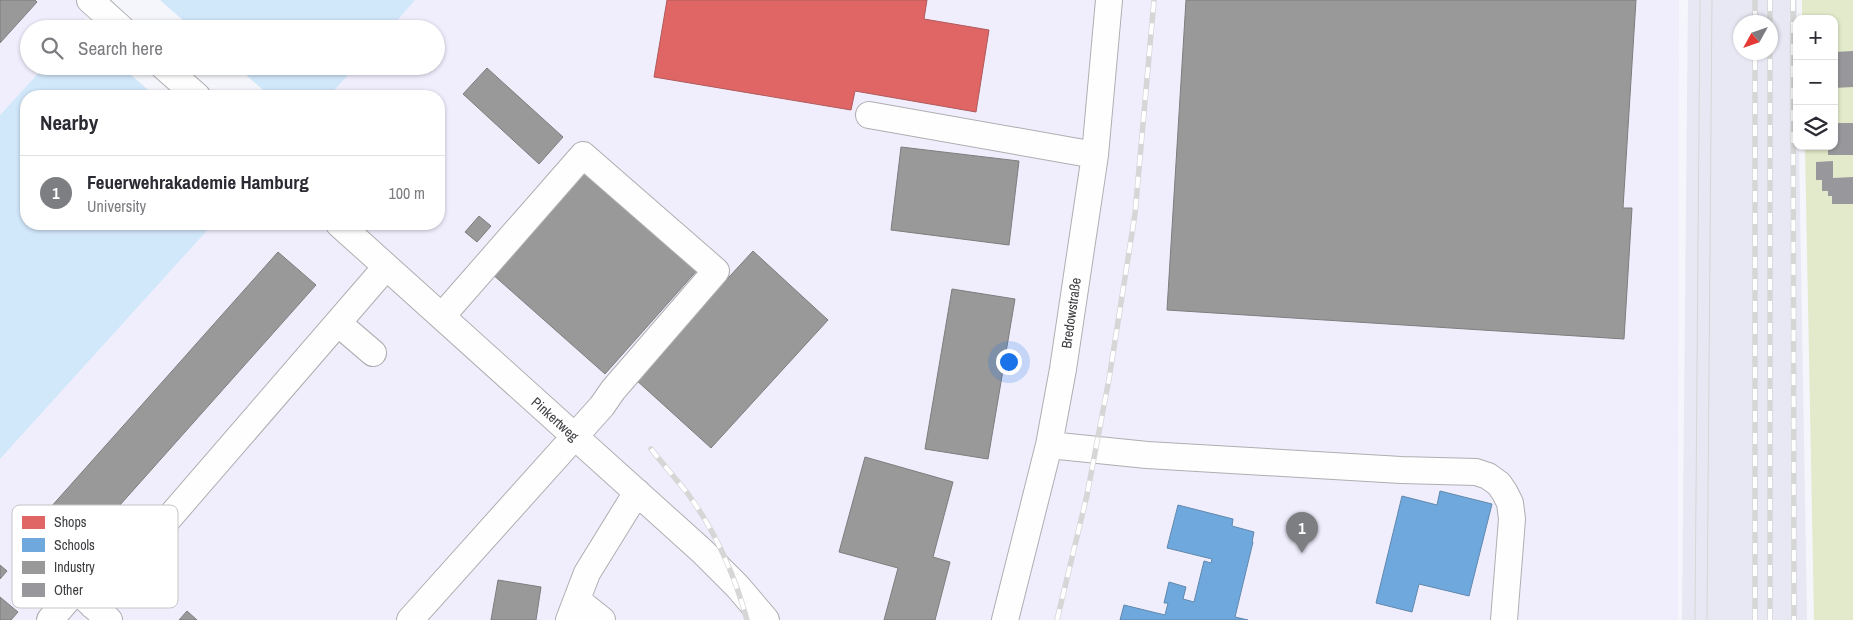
<!DOCTYPE html>
<html lang="en">
<head>
<meta charset="utf-8">
<style>
	body { margin:0; font-family:"Archivo Narrow",sans-serif; background:#f2f2f3; color:#2b2b33 }
	.controls { position:absolute; right:15px; top:15px; display:grid; overflow:hidden; border-radius:10px; box-shadow:0 1px 4px #0004 }
	.controls button { width:45px; height:45px; display:grid; place-items:center; padding:0; border:0; border-bottom:1px solid #e1e1e2; background:#fff; color:#2b2b33; font:25px sans-serif }
	.compass { position:absolute; left:1733px; top:15px; width:45px; height:45px; border-radius:50%; background:#fff; box-shadow:0 1px 4px #0004; rotate:230deg }
	.you { position:absolute; left:1008px; top:361px; width:18px; height:18px; margin:-12px; border:4px solid #fff; border-radius:50%; background:#1a73e8; box-shadow:0 0 0 8px #1a73e833 }
	.badge { display:grid; place-items:center; width:32px; height:32px; border-radius:50%; background:#7d7e81; color:#fff; font-size:16px; font-weight:700 }
	.pin { position:absolute; translate:-50% -41px; filter:drop-shadow(0 1px 2px #0008) }
	.pin::after { content:''; position:absolute; top:26px; width:18px; height:15px; background:inherit; clip-path:polygon(0 0,100% 0,50% 100%) }
	.list { margin:0; padding:0; list-style:none }
	h2 { display:flex; justify-content:space-between; align-items:center; height:65px; margin:0; padding:0 20px; font-size:21px }
	h2 small { font-size:16px; font-weight:400; color:#7c7c81 }
	.list li { display:grid; grid-template-columns:32px 1fr auto; gap:15px; align-items:center; box-sizing:border-box; height:75px; padding:0 20px; border-top:1px solid #e1e1e2 }
	.list b { display:block; font-size:19px; white-space:nowrap }
	.list p { margin:0; font-size:16px; white-space:nowrap; color:#7c7c81 }
	.list em { font-size:16px; font-style:normal; color:#7c7c81 }
	.icon { flex:none; width:28px; height:28px; fill:none; stroke:currentColor; stroke-width:2; stroke-linecap:round; stroke-linejoin:round }
	.map { position:relative; flex:none; width:1853px; height:620px; overflow:hidden }
	.search { position:absolute; background:#fff; box-shadow:0 1px 4px #0004; left:20px; top:20px; width:425px; height:55px; display:flex; align-items:center; gap:12px; box-sizing:border-box; padding:0 18px; border-radius:28px; color:#7c7c81; font-size:19px }
	.panel { position:absolute; background:#fff; box-shadow:0 1px 4px #0004; left:20px; top:90px; width:425px; height:140px; border-radius:20px }
	.map>svg:first-child { display:block }
	.built { fill:#e7e8f3; fill-rule:evenodd }
	.industrial { fill:#f0eefd }
	.green { fill:#e2eacb }
	.water { fill:#d1e7fa }
	.pier { fill:#f5f6fb }
	.shops { fill:#e06666; stroke:#af5a5b }
	.schools { fill:#6fa8dc; stroke:#6088ad }
	.industry { fill:#999; stroke:#7d7d7e }
	.building { fill:#98989c }
	.lines { fill:none; stroke-linecap:round; stroke-linejoin:round }
	.minor-casing { stroke:#aeaeb1; stroke-width:28 }
	.minor { stroke:#fefefe; stroke-width:26 }
	.tram { stroke:#d6d6d7; stroke-width:1 }
	.rail-casing { stroke:#d6d6d7; stroke-width:5.5 }
	.rail { stroke:#fff; stroke-width:4; stroke-dasharray:11; stroke-linecap:butt }
	.labels { text-anchor:middle; stroke-width:5; stroke-linejoin:round; paint-order:stroke }
	.street-label { font-size:14px; fill:#3c3d40; stroke:#fff }
	.key { fill:#fff; stroke:#c4c5c6; stroke-width:1 }
	.key-label { font-size:14px; fill:#3c3d40 }
</style>
</head>
<body>
<div class="map">
<svg width="1853" height="620" viewBox="0 0 1853 620">
	<rect width="100%" height="100%" fill="#f5f6fb"/>
	<path class="built" d="M 1688,0 L 1797,0 L 1797,146 L 1799,146 L 1807,620 L 1682,620 ZM 1740,22 L 1770,22 L 1770,52 L 1740,52 Z"/>
	<path class="industrial" d="M 0,0 L 105,0 L 79,29 L 29,29 L 29,66 L 45,66 L 0,115 Z
		M 415,0 L 1679,0 L 1678,620 L 0,620 L 0,459 L 213,224 L 439,224 L 439,96 L 329,96 L 356,66 L 436,66 L 436,29 L 390,29 Z"/>
	<path class="green" d="M 1802,0 L 1853,0 L 1853,620 L 1814,620 L 1805,146 L 1834,146 L 1834,19 L 1802,19 Z"/>
	<path class="water" d="M 105,0 L 415,0 L 390,29 L 79,29 Z
		M 45,66 L 356,66 L 329,96 L 26,96 L 26,224 L 213,224 L 0,459 L 0,115 Z"/>
	<path class="pier" d="M 102,0 L 160,0 L 193,29 L 78,29 L 78,27 Z
		M 121,66 L 236,66 L 270,96 L 155,96 Z"/>
	<path class="shops" d="M 667,0 L 927,0 L 924,19 L 989,30 L 976,112 L 855,91 L 851,110 L 654,77 Z"/>
	<path class="schools" d="M 1440,491 L 1492,504 L 1469,596 L 1419,584 L 1412,612 L 1376,603 L 1402,496 L 1437,505 Z
		M 1178,505 L 1233,519 L 1232,526 L 1254,532 L 1252,542 L 1253,542 L 1235,617 L 1248,620 L 1120,620 L 1124,605 L 1165,615 L 1168,603 L 1164,603 L 1169,582 L 1186,587 L 1183,599 L 1194,602 L 1204,561 L 1211,563 L 1212,559 L 1167,548 Z"/>
	<path class="industry" d="M 0,0 L 35,0 L 37,2 L 0,43 Z
		M 1186,0 L 1636,0 L 1623,208 L 1632,208 L 1624,339 L 1167,310 Z
		M 487,68 L 563,137 L 539,164 L 463,94 Z
		M 901,147 L 1019,161 L 1009,245 L 891,230 Z
		M 586,166 L 700,267 L 605,374 L 491,273 Z
		M 479,216 L 491,226 L 477,242 L 465,232 Z
		M 753,251 L 828,320 L 711,448 L 635,379 Z
		M 278,252 L 316,285 L 71,560 L 34,526 Z
		M 952,289 L 1015,299 L 988,459 L 925,449 Z
		M 865,457 L 953,482 L 933,557 L 950,562 L 935,620 L 884,620 L 898,568 L 839,552 Z
		M 0,565 L 7,571 L 0,579 Z
		M 498,580 L 541,587 L 536,620 L 491,620 Z
		M 0,597 L 18,612 L 11,620 L 0,620 Z
		M 187,611 L 197,620 L 179,620 Z"/>
	<path class="building" d="M 1853,51 L 1853,87 L 1834,88 L 1834,52 Z
		M 1834,123 L 1853,123 L 1853,155 L 1828,155 L 1828,146 L 1834,146 Z
		M 1833,161 L 1833,178 L 1853,177 L 1853,204 L 1832,204 L 1832,196 L 1828,196 L 1828,191 L 1822,191 L 1822,180 L 1816,180 L 1816,162 Z"/>
	<g class="lines">
		<g class="minor-casing">
			<path id="minor" d="M 90,0 L 122,29
				M 163,66 L 197,96
				M 869,115 L 1095,155
				M 339,224 L 702,551 L 738,587 L 766,620
				M 338,323 L 373,353
				M 1049,445 L 1147,455 L 1401,470 L 1476,472 L 1488,476 L 1499,484 L 1505,493 L 1510,503 L 1512,519 L 1504,620
				M 577,600 L 602,620
				M 93,606 L 386,267
				M 50,620 L 76,590 L 109,620
				M 410,620 L 602,406 L 613,390 L 716,271 L 583,155 L 442,316
				M 569,620 L 587,573 L 637,492
				M 1005,620 L 1049,445 L 1063,369 L 1095,155 L 1109,0"/>
		</g>
		<use href="#minor" class="minor"/>
		<path class="tram" d="M 1695,620 L 1700,0
			M 1707,620 L 1712,0"/>
		<g class="rail-casing">
			<path id="rail" d="M 1770,0 L 1770,22
				M 1793,0 L 1794,620
				M 1755,22 L 1755,0
				M 651,449 C 663,464 676,479 688,494 C 715,531 735,576 747,620
				M 1057,620 L 1087,495 L 1109,379 L 1135,214 L 1154,0
				M 1755,620 L 1755,52
				M 1770,620 L 1770,52"/>
		</g>
		<use href="#rail" class="rail"/>
	</g>
	<g class="labels">
		<g class="street-label">
			<text transform="translate(1071 313) rotate(-82)" y="5">Bredowstraße</text>
			<text transform="translate(555 419) rotate(42)" y="5">Pinkertweg</text>
		</g>
	</g>
	<rect x="12" y="505" width="166" height="103" rx="8" class="key"/>
	<rect x="22" y="516" width="23" height="13" fill="#e06666"/>
	<rect x="22" y="538" width="23" height="14" fill="#6fa8dc"/>
	<rect x="22" y="561" width="23" height="13" fill="#999"/>
	<rect x="22" y="583" width="23" height="14" fill="#98989c"/>
	<g class="key-label">
		<text x="54" y="527">Shops</text>
		<text x="54" y="550">Schools</text>
		<text x="54" y="572">Industry</text>
		<text x="54" y="595">Other</text>
	</g>
</svg>
<div class="controls">
<button>+</button>
<button>−</button>
<button><svg class="icon" aria-label="layers" viewBox="0 0 24 24"><path d="M12 4l9 5-9 5-9-5zM3 14l9 5 9-5"/></svg></button>
</div>
<svg class="compass" viewBox="-18 -18 36 36"><path d="M0-13l5 13h-10z" fill="#e53935"/><path d="M0 13l5-13h-10z" fill="#7c7c81"/></svg>
<div class="you"></div>
<div class="pin badge" style="left:1302px;top:553px">1</div>
<div class="search"><svg class="icon" aria-label="search" viewBox="0 0 24 24"><circle cx="10" cy="10" r="6"/><path d="M15 15l6 6"/></svg>Search here</div>
<section class="panel">
<h2>Nearby<small></small></h2>
<ul class="list">
<li><span class="badge">1</span><div><b>Feuerwehrakademie Hamburg</b><p>University</p></div><em>100 m</em></li>
</ul>
</section>
</div>
</body>
</html>
